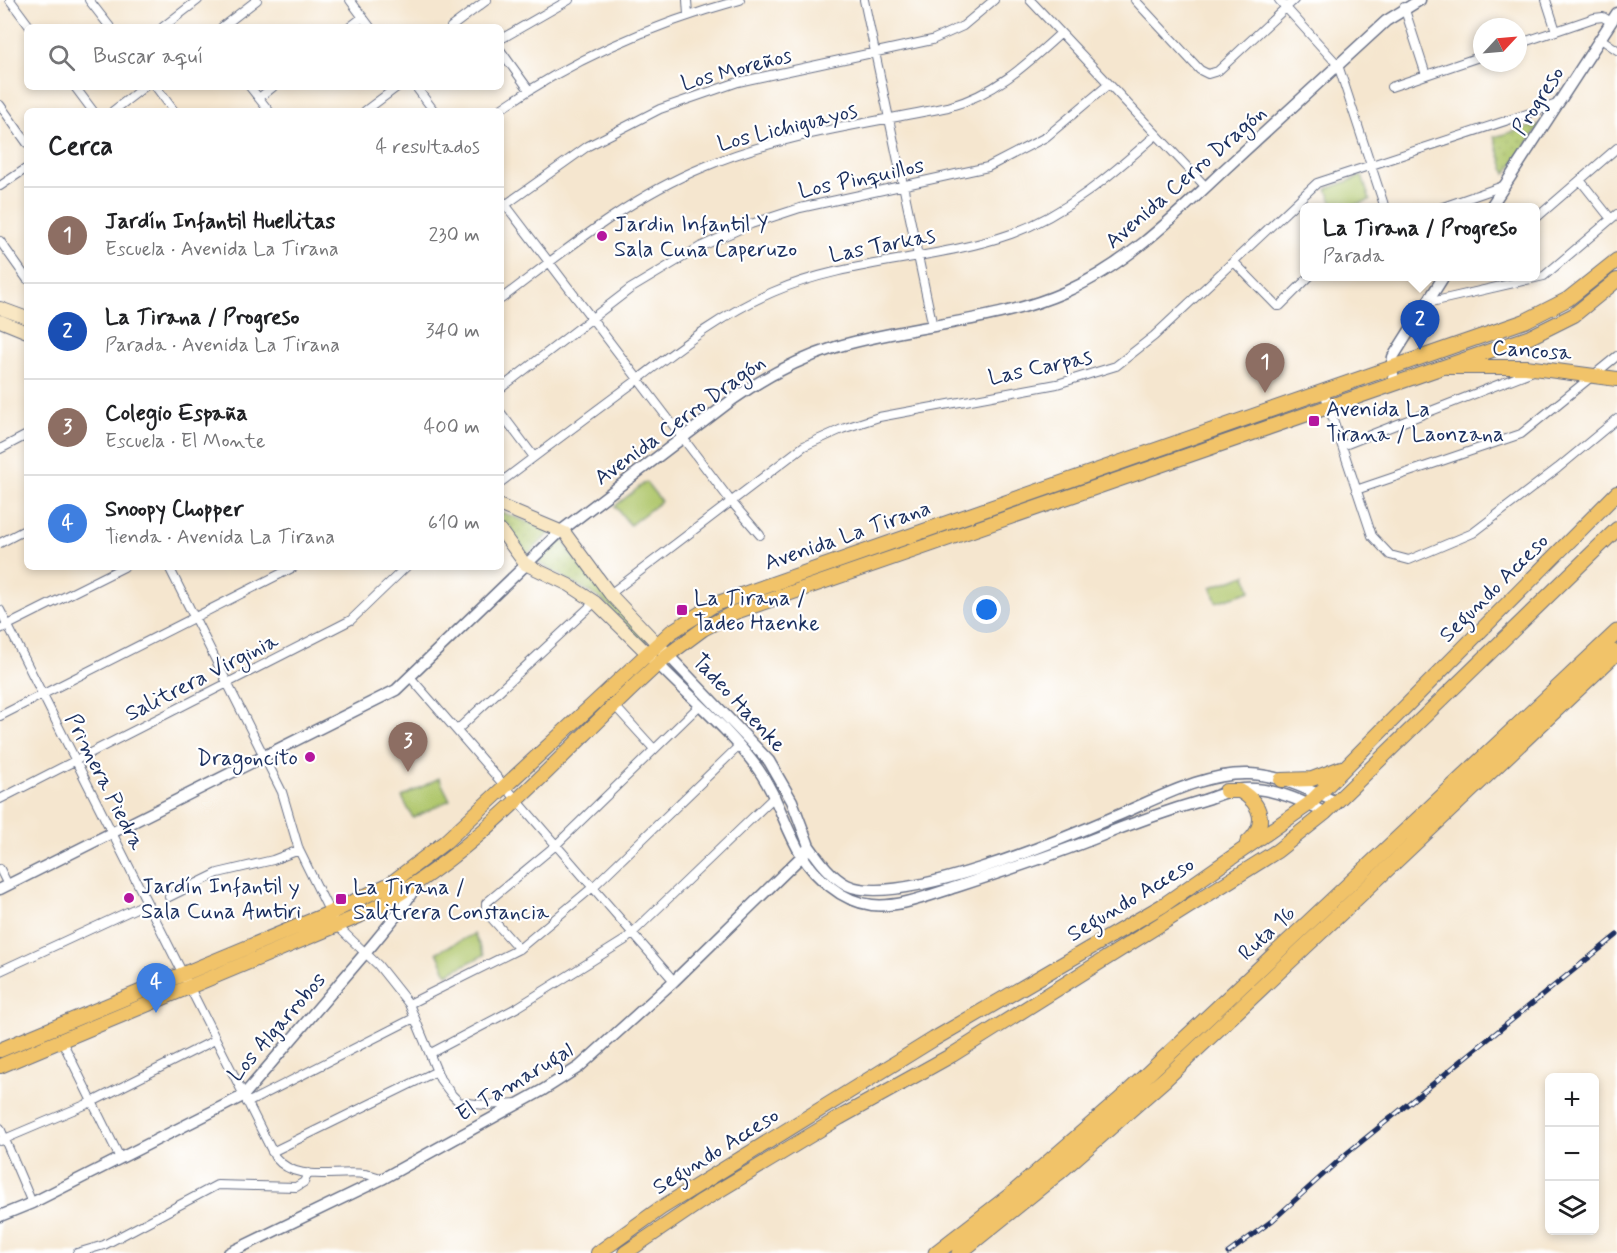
<!DOCTYPE html>
<html lang="es">
<head>
<meta charset="utf-8">
<style>
	body { margin:0; font-family:Mynerve,sans-serif; background:#f6f6f6; color:#202124 }
	.controls { position:absolute; right:18px; bottom:18px; display:grid; overflow:hidden; border-radius:9px; box-shadow:0 3px 9px #0003 }
	.controls button { width:54px; height:54px; display:grid; place-items:center; padding:0; border:0; border-bottom:2px solid #e0e0e0; background:#fff; color:#202124; font:30px sans-serif }
	.compass { position:absolute; left:1473px; top:18px; width:54px; height:54px; border-radius:50%; background:#fff; box-shadow:0 3px 9px #0003; rotate:64deg }
	.you { position:absolute; left:987px; top:610px; width:21px; height:21px; margin:-15px; border:4px solid #fff; border-radius:50%; background:#1a73e8; box-shadow:0 0 0 9px #1a73e833 }
	.badge { display:grid; place-items:center; width:39px; height:39px; border-radius:50%; background:#0b8043; color:#fff; font-size:20px; font-weight:700 }
	.pin { position:absolute; translate:-50% -50px; filter:drop-shadow(0 2px 3px #0008) }
	.pin::after { content:''; position:absolute; top:32px; width:21px; height:18px; background:inherit; clip-path:polygon(0 0,100% 0,50% 100%) }
	.popup { position:absolute; left:1300px; top:203px; width:240px; height:78px; box-sizing:border-box; display:grid; place-content:center; border-radius:9px; background:#fff; filter:drop-shadow(0 2px 4px #0005); font-size:20px; white-space:nowrap; color:#757577 }
	.popup b { font-size:22px; color:#202124 }
	.popup::after { content:''; position:absolute; left:50%; top:100%; margin-left:-12px; border:12px solid transparent; border-top-color:#fff }
	.list { margin:0; padding:0; list-style:none }
	h2 { display:flex; justify-content:space-between; align-items:center; height:78px; margin:0; padding:0 24px; font-size:26px }
	h2 small { font-size:20px; font-weight:400; color:#757577 }
	.list li { display:grid; grid-template-columns:39px 1fr auto; gap:18px; align-items:center; box-sizing:border-box; height:96px; padding:0 24px; border-top:2px solid #e0e0e0 }
	.list b { display:block; font-size:22px; white-space:nowrap }
	.list p { margin:0; font-size:20px; white-space:nowrap; color:#757577 }
	.list em { font-size:20px; font-style:normal; color:#757577 }
	.icon { flex:none; width:33px; height:33px; fill:none; stroke:currentColor; stroke-width:2; stroke-linecap:round; stroke-linejoin:round }
	.map { position:relative; flex:none; width:1617px; height:1253px; overflow:hidden }
	.search { position:absolute; background:#fff; box-shadow:0 3px 9px #0003; left:24px; top:24px; width:480px; height:66px; display:flex; align-items:center; gap:15px; box-sizing:border-box; padding:0 21px; border-radius:9px; color:#757577; font-size:22px }
	.panel { position:absolute; background:#fff; box-shadow:0 3px 9px #0003; left:24px; top:108px; width:480px; height:462px; border-radius:9px }
	.map>svg:first-child { display:block }
	.grass { fill:url(#grass-dots); stroke:#657a64; stroke-width:1.5 }
	.pitch { fill:#afc66b; stroke:#657a64; stroke-width:1.5 }
	.lines { fill:none; stroke-linecap:round; stroke-linejoin:round }
	.minor-casing { stroke:#676f86; stroke-width:10 }
	.tertiary-casing { stroke:#676f86; stroke-width:13 }
	.secondary-casing { stroke:#676f86; stroke-width:14 }
	.primary-casing { stroke:#676f86; stroke-width:16 }
	.trunk-casing { stroke:#676f86; stroke-width:16 }
	.motorway-casing { stroke:#676f86; stroke-width:17 }
	.minor { stroke:#fff; stroke-width:8 }
	.tertiary { stroke:#fff; stroke-width:10 }
	.secondary { stroke:#f9e7c3; stroke-width:12 }
	.primary { stroke:#f1c369; stroke-width:14 }
	.trunk { stroke:#f1c369; stroke-width:14 }
	.motorway { stroke:#f1c369; stroke-width:15 }
	.rail-casing { stroke:#1b2f5e; stroke-width:5 }
	.rail { stroke:#fff; stroke-width:3; stroke-dasharray:9; stroke-linecap:butt }
	.poi-dot { fill:#b5179e; stroke:#fff; stroke-width:2 }
	.labels { text-anchor:middle; stroke-width:4.5; stroke-linejoin:round; paint-order:stroke }
	.street-label { font-size:22px; fill:#1b2f5e; stroke:#fff }
	.poi-label { font-size:22px; fill:#1b2f5e; stroke:#fff; text-anchor:start }
</style>
</head>
<body>
<div class="map">
<svg width="1617" height="1253" viewBox="0 0 1617 1253">
	<defs>
		<pattern id="grass-dots" width="8" height="8" patternUnits="userSpaceOnUse" patternTransform="scale(1.5)"><rect width="8" height="8" fill="#afc66b"/><path d="M2 2h.1M6 6h.1" fill="none" stroke="#96aa5f" stroke-width="1.8" stroke-linecap="round"/></pattern>
	</defs>
	<rect width="100%" height="100%" fill="#fff"/>
	<filter id="ink" filterUnits="userSpaceOnUse"><feTurbulence type="fractalNoise" baseFrequency=".0167" numOctaves="2"/><feDisplacementMap in="SourceGraphic" scale="12" xChannelSelector="R" yChannelSelector="G"/><feConvolveMatrix kernelMatrix="1 2 1 2 8 2 1 2 1" color-interpolation-filters="sRGB"/></filter>
	<filter id="wash" filterUnits="userSpaceOnUse"><feTurbulence type="fractalNoise" baseFrequency=".008" numOctaves="4" result="noise"/><feDisplacementMap in="SourceGraphic" scale="24" xChannelSelector="R" yChannelSelector="G"/><feGaussianBlur stdDeviation="1.35" result="paint"/><feColorMatrix in="noise" values="0 0 0 0 0 0 0 0 0 0 0 0 0 0 0 0 0 1.4 0 .05"/><feComposite in="paint" operator="in"/></filter>
	<g filter="url(#wash)">
		<rect width="100%" height="100%" fill="#f5e6cf"/>
		<path class="grass" d="M 1541,124 L 1506,174 L 1494,137 Z
			M 501,512 L 552,531 L 527,555 L 510,527 L 501,521 Z
			M 561,538 L 580,565 L 649,639 L 645,644 L 601,599 L 537,562 Z"/>
		<path class="pitch" d="M 1362,176 L 1370,200 L 1348,207 L 1334,207 L 1327,189 Z
			M 646,482 L 661,501 L 630,525 L 615,506 Z
			M 1246,575 L 1251,591 L 1216,602 L 1211,587 Z
			M 439,778 L 450,800 L 413,818 L 402,797 Z
			M 474,934 L 484,955 L 447,974 L 437,952 Z"/>
	</g>
	<g filter="url(#ink)">
		<g class="lines">
			<g class="minor-casing">
				<path id="minor" d="M 10,0 L 30,27
					M 89,0 L 110,27
					M 350,0 L 370,27
					M 687,0 L 688,15
					M 864,0 L 933,327
					M 1030,0 L 1206,187
					M 1135,0 L 1200,70 L 1208,74 L 1218,71 L 1294,0
					M 1279,0 L 1338,65 L 1385,208
					M 1546,0 L 1556,31
					M 1404,7 L 1426,75
					M 163,27 L 198,0
					M 222,27 L 257,0
					M 350,27 L 363,17
					M 451,27 L 487,0
					M 501,39 L 569,0
					M 1601,39 L 1617,50
					M 1518,44 L 1594,18 L 1603,17 L 1611,22
					M 501,51 L 529,90
					M 75,87 L 93,111
					M 156,87 L 174,111
					M 250,87 L 269,111
					M 416,87 L 434,111
					M 1391,87 L 1482,56
					M 259,98 L 273,87
					M 0,105 L 27,143
					M 113,111 L 144,87
					M 365,111 L 397,87
					M 498,111 C 572,59 653,24 740,0
					M 1580,180 L 1611,219
					M 0,186 L 27,168
					M 501,199 L 730,500 L 760,535
					M 501,208 L 588,146 L 660,109 L 738,82 L 932,40 L 963,26 L 994,0
					M 1440,208 L 1503,186
					M 1535,219 L 1617,148
					M 0,241 L 27,279
					M 1234,262 L 1277,306 L 1280,306 L 1310,276
					M 501,299 C 566,250 628,198 704,167 C 781,134 866,124 948,107 C 995,94 1026,65 1061,33
					M 1427,303 L 1544,276 L 1617,214
					M 501,388 L 630,289 L 700,247 L 751,224 L 800,208 L 988,167 L 1046,137 L 1109,84
					M 1324,392 L 1372,536 L 1390,555 L 1409,560 L 1473,533 L 1558,468 L 1617,419
					M 501,413 L 534,457
					M 1342,446 L 1533,371
					M 0,449 L 27,435
					M 501,482 C 546,448 591,414 636,381 C 679,348 722,314 773,292 C 849,259 934,261 1011,234 C 1068,213 1112,174 1156,135
					M 1356,490 L 1521,434 L 1617,356
					M 0,543 L 27,529
					M 169,567 L 282,792 L 299,850 L 336,925 L 378,965 L 409,1004 L 440,1079 L 452,1095 L 459,1102 L 485,1105 L 518,1103
					M 610,594 L 804,446 L 842,429 L 879,417 L 1057,384 L 1116,366 L 1154,336 L 1317,183 L 1557,104
					M 0,610 L 275,1157 C 301,1189 349,1163 382,1179
					M 0,629 L 124,567
					M 411,678 L 674,981
					M 614,705 L 654,749
					M 0,716 L 294,567
					M 457,730 L 595,602
					M 0,799 L 351,620 L 406,567
					M 0,869 L 8,885
					M 169,897 L 218,873 L 273,860 L 299,850
					M 519,949 L 486,912 L 486,903 L 556,845 L 699,706
					M 0,971 L 147,903
					M 409,1004 L 519,949 L 593,887 L 739,746
					M 61,1039 L 120,1158
					M 431,1053 L 518,1007 L 625,940 L 775,796
					M 247,1103 L 414,1018
					M 0,1128 L 32,1203
					M 0,1141 L 92,1102 L 215,1040
					M 272,1152 L 437,1071
					M 77,1253 L 104,1245 L 217,1185 L 296,1187 L 304,1182 L 308,1173"/>
			</g>
			<g class="tertiary-casing">
				<path id="tertiary" d="M 1490,208 L 1617,13
					M 1396,383 L 1391,369 L 1393,357 L 1444,276
					M 658,664 C 691,698 730,730 758,769 C 787,809 788,856 831,887 C 842,896 857,903 872,905 C 899,908 930,895 956,887 C 1002,872 1048,857 1093,839 C 1130,824 1166,811 1204,800 C 1217,796 1228,790 1243,789 C 1270,787 1301,800 1325,813
					M 809,846 C 819,860 831,877 847,885 C 897,909 1063,839 1116,816 C 1157,799 1204,772 1250,774 C 1279,775 1309,790 1336,802
					M 0,889 L 396,690 L 562,530 L 732,400 C 764,377 799,359 836,347 C 912,324 992,324 1065,292 C 1128,264 1176,215 1226,168 C 1279,119 1333,70 1386,21 L 1420,0
					M 0,1216 L 32,1203 L 243,1096 L 373,944 L 400,911 L 418,883
					M 229,1253 L 382,1179 L 543,1090 L 579,1067 L 674,981 L 805,853 L 809,846 L 792,801 L 769,761 L 668,655"/>
			</g>
			<g class="secondary-casing">
				<path id="secondary" d="M 0,308 L 27,318
					M 0,321 L 27,332
					M 501,506 L 565,533 L 610,594 L 668,655
					M 501,531 L 525,564 L 569,585 L 595,602 L 654,660"/>
			</g>
			<g class="primary-casing">
				<path id="primary" d="M 1448,367 L 1526,367 L 1617,379
					M 1281,780 L 1312,779 L 1341,768
					M 1226,791 L 1240,791 C 1262,804 1268,825 1247,843
					M 598,1253 L 661,1208 L 934,1039 L 1162,906 L 1309,804 L 1617,493
					M 625,1253 L 700,1202 L 839,1118 L 952,1055 L 1277,851 L 1325,813 L 1617,529"/>
			</g>
			<g class="trunk-casing">
				<path id="trunk" d="M 0,1050 L 330,913 L 390,884 L 445,842 L 671,632 L 715,604 L 1525,321 L 1568,299 L 1617,260
					M 0,1066 L 359,916 C 478,859 570,741 668,655 L 703,629 L 733,613 L 1530,337 L 1574,315 L 1617,280"/>
			</g>
			<g class="motorway-casing">
				<path id="motorway" d="M 936,1253 L 1011,1195 L 1121,1099 L 1617,632
					M 959,1253 L 1058,1173 L 1165,1079 L 1617,652"/>
			</g>
			<use href="#minor" class="minor"/>
			<use href="#tertiary" class="tertiary"/>
			<use href="#secondary" class="secondary"/>
			<use href="#primary" class="primary"/>
			<use href="#trunk" class="trunk"/>
			<use href="#motorway" class="motorway"/>
			<g class="rail-casing">
				<path id="rail" d="M 1228,1253 L 1273,1220 L 1346,1154 L 1617,935"/>
			</g>
			<use href="#rail" class="rail"/>
		</g>
	</g>
	<g class="poi-dot">
		<circle cx="602" cy="236" r="6"/>
		<rect x="1308" y="415" width="12" height="12" rx="3"/>
		<rect x="676" y="604" width="12" height="12" rx="3"/>
		<circle cx="310" cy="757" r="6"/>
		<circle cx="129" cy="898" r="6"/>
		<rect x="335" y="893" width="12" height="12" rx="3"/>
	</g>
	<g class="labels">
		<g class="street-label">
			<text transform="translate(736 68) rotate(-15)" y="8">Los Moreños</text>
			<text transform="translate(1537 100) rotate(-57)" y="8">Progreso</text>
			<text transform="translate(787 126) rotate(-14)" y="8">Los Lichiguayos</text>
			<text transform="translate(1185 176) rotate(-41)" y="8">Avenida Cerro Dragón</text>
			<text transform="translate(861 177) rotate(-12)" y="8">Los Pinquillos</text>
			<text transform="translate(882 244) rotate(-11)" y="8">Las Tarkas</text>
			<text transform="translate(1532 349) rotate(4)" y="8">Cancosa</text>
			<text transform="translate(1040 366) rotate(-12)" y="8">Las Carpas</text>
			<text transform="translate(679 419) rotate(-36)" y="8">Avenida Cerro Dragón</text>
			<text transform="translate(847 534) rotate(-19)" y="8">Avenida La Tirana</text>
			<text transform="translate(1493 587) rotate(-45)" y="8">Segundo Acceso</text>
			<text transform="translate(201 676) rotate(-27)" y="8">Salitrera Virginia</text>
			<text transform="translate(740 702) rotate(47)" y="8">Tadeo Haenke</text>
			<text transform="translate(106 781) rotate(63)" y="8">Primera Piedra</text>
			<text transform="translate(1130 898) rotate(-31)" y="8">Segundo Acceso</text>
			<text transform="translate(1266 932) rotate(-43)" y="8">Ruta 16</text>
			<text transform="translate(276 1026) rotate(-49)" y="8">Los Algarrobos</text>
			<text transform="translate(514 1081) rotate(-31)" y="8">El Tamarugal</text>
			<text transform="translate(715 1150) rotate(-32)" y="8">Segundo Acceso</text>
		</g>
		<g class="poi-label">
			<text x="614" y="231">Jardin Infantil Y<tspan x="614" dy="25">Sala Cuna Caperuzo</tspan></text>
			<text x="1326" y="416">Avenida La<tspan x="1326" dy="25">Tirana / Laonzana</tspan></text>
			<text x="694" y="605">La Tirana /<tspan x="694" dy="25">Tadeo Haenke</tspan></text>
			<text x="298" y="765" text-anchor="end">Dragoncito</text>
			<text x="141" y="893">Jardín Infantil y<tspan x="141" dy="25">Sala Cuna Amtiri</tspan></text>
			<text x="353" y="894">La Tirana /<tspan x="353" dy="25">Salitrera Constancia</tspan></text>
		</g>
	</g>
</svg>
<div class="controls">
<button>+</button>
<button>−</button>
<button><svg class="icon" aria-label="layers" viewBox="0 0 24 24"><path d="M12 4l9 5-9 5-9-5zM3 14l9 5 9-5"/></svg></button>
</div>
<svg class="compass" viewBox="-18 -18 36 36"><path d="M0-13l5 13h-10z" fill="#e53935"/><path d="M0 13l5-13h-10z" fill="#757577"/></svg>
<div class="you"></div>
<div class="pin badge" style="left:1265px;top:393px;background:#8d6e63">1</div>
<div class="pin badge" style="left:1420px;top:350px;background:#1a4fb4">2</div>
<div class="popup"><b>La Tirana / Progreso</b>Parada</div>
<div class="pin badge" style="left:408px;top:772px;background:#8d6e63">3</div>
<div class="pin badge" style="left:156px;top:1013px;background:#3f7fe0">4</div>
<div class="search"><svg class="icon" aria-label="search" viewBox="0 0 24 24"><circle cx="10" cy="10" r="6"/><path d="M15 15l6 6"/></svg>Buscar aquí</div>
<section class="panel">
<h2>Cerca<small>4 resultados</small></h2>
<ul class="list">
<li><span class="badge" style="background:#8d6e63">1</span><div><b>Jardín Infantil Huellitas</b><p>Escuela · Avenida La Tirana</p></div><em>230 m</em></li>
<li><span class="badge" style="background:#1a4fb4">2</span><div><b>La Tirana / Progreso</b><p>Parada · Avenida La Tirana</p></div><em>340 m</em></li>
<li><span class="badge" style="background:#8d6e63">3</span><div><b>Colegio España</b><p>Escuela · El Monte</p></div><em>400 m</em></li>
<li><span class="badge" style="background:#3f7fe0">4</span><div><b>Snoopy Chopper</b><p>Tienda · Avenida La Tirana</p></div><em>610 m</em></li>
</ul>
</section>
</div>
</body>
</html>
